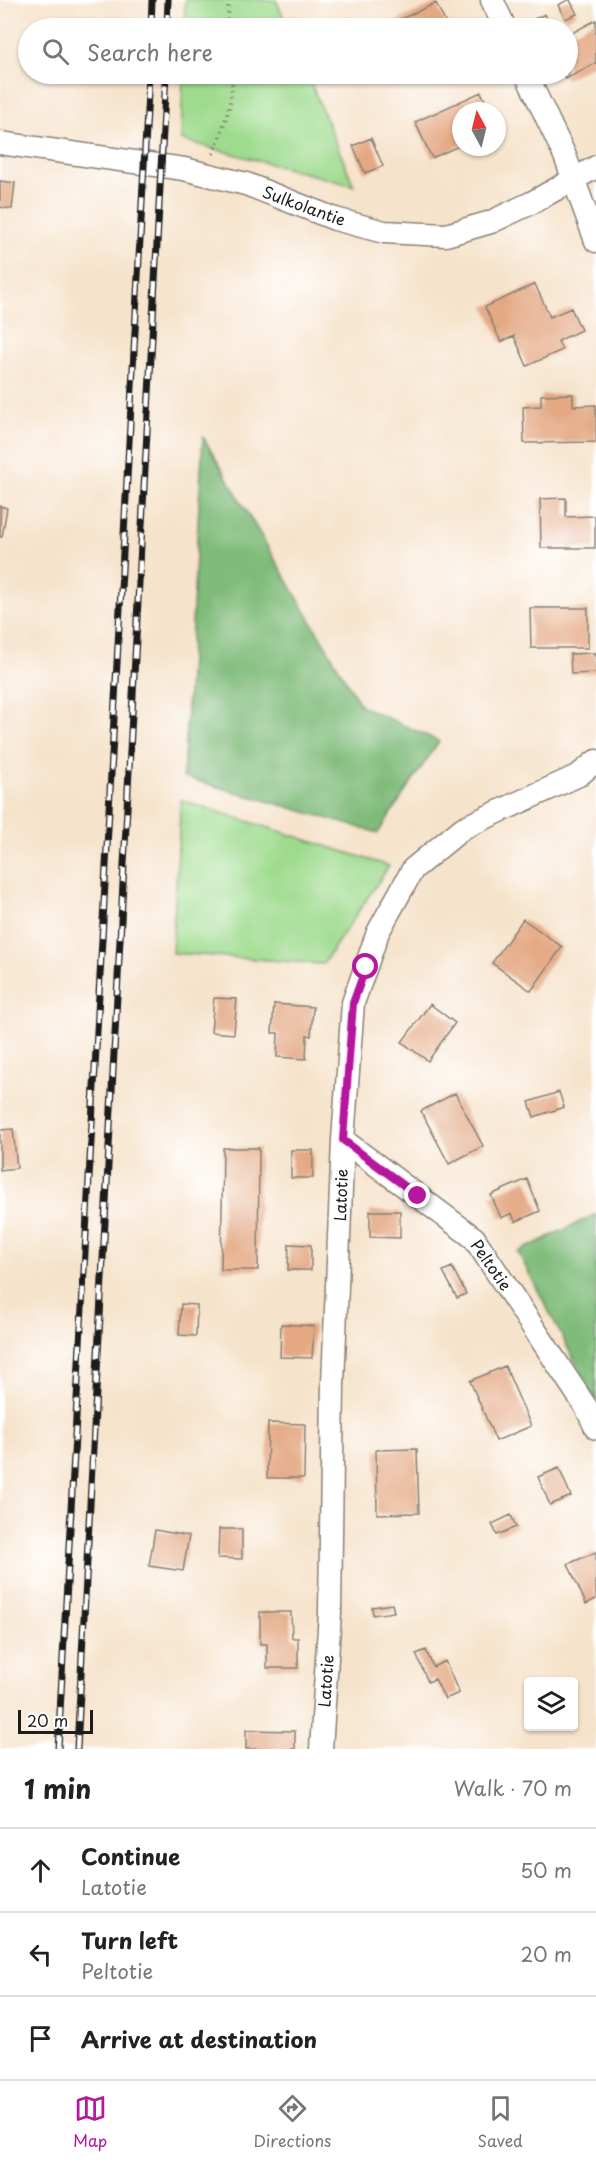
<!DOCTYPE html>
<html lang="en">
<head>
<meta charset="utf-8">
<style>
	body { margin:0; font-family:"Playpen Sans",sans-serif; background:#f6f6f6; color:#222 }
	.controls { position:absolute; right:18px; bottom:18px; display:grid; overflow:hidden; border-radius:6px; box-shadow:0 2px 4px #0004 }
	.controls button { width:54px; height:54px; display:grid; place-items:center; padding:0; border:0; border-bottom:2px solid #e0e0e0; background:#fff; color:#222; font:30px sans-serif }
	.compass { position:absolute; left:452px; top:102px; width:54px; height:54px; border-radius:50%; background:#fff; box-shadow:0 2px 4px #0004; rotate:353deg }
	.scale { position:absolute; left:18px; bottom:15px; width:75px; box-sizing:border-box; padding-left:6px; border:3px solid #1c1c1c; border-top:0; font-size:16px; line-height:21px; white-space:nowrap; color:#1c1c1c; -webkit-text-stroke:4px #fff; paint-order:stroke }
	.stop { position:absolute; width:18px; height:18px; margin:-14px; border:4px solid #b5179e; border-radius:50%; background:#fff }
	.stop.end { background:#b5179e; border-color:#fff; box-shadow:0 2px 6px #0008 }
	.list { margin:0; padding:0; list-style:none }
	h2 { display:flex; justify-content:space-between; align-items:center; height:78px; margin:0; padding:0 24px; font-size:26px }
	h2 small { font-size:20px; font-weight:400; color:#767676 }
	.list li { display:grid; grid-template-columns:39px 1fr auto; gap:18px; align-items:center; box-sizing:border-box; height:84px; padding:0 24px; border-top:2px solid #e0e0e0 }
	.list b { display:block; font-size:22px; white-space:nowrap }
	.list p { margin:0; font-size:20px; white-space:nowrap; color:#767676 }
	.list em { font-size:20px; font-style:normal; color:#767676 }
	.icon { flex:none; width:33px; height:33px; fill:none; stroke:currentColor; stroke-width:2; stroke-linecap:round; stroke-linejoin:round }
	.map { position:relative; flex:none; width:596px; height:1749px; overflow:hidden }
	.search { position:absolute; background:#fff; box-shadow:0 2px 4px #0004; left:18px; right:18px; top:18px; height:66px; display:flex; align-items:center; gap:15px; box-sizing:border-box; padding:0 21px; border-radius:33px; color:#767676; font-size:22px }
	.sheet { height:330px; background:#fff }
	nav { display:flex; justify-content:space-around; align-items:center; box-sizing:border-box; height:84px; border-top:2px solid #e0e0e0; background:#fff; font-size:16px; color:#767676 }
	nav a { display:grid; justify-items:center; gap:3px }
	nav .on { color:#b5179e }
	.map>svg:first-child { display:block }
	.green { fill:#9fdb8e; stroke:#5e7c55; stroke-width:1.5 }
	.forest { fill:#7fbb79; stroke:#4e6c4a; stroke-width:1.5 }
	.building { fill:#e4a883 }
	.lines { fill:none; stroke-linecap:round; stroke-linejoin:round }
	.street-casing { stroke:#898074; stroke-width:25 }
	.path { stroke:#898074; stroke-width:4; stroke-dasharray:1.5 4.5; stroke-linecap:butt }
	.street { stroke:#fff; stroke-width:22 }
	.rail-casing { stroke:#1c1c1c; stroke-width:7 }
	.rail { stroke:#fff; stroke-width:4.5; stroke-dasharray:14; stroke-linecap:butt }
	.route { stroke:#b5179e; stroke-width:8 }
	.labels { text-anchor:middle; stroke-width:4.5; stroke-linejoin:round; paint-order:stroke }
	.street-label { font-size:16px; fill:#1c1c1c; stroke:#fff }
</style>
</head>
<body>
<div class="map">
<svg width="596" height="1749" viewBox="0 0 596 1749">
	<rect width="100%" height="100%" fill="#fff"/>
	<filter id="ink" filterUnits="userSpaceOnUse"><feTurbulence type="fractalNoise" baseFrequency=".0167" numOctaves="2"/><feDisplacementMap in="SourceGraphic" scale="12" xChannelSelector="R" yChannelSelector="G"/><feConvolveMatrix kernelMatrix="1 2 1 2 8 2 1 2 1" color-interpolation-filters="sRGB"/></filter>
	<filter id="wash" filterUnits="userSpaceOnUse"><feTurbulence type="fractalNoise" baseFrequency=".008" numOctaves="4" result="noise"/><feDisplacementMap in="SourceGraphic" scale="24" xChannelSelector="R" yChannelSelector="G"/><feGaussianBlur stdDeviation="1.35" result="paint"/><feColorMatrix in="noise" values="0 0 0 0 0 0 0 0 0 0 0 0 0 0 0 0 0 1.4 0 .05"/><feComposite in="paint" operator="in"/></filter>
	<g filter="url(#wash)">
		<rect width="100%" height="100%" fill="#f6e3cb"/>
		<path class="green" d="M 185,0 L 276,0 L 288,28 L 184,28 Z
			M 183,74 L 307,74 L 354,186 L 181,140 Z
			M 181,800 L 389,866 L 323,964 L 172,953 Z"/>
		<path class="forest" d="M 203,437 L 361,706 L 439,741 L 378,833 L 183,777 Z
			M 596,1214 L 596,1402 L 518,1252 Z"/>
		<g id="blocks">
			<path class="building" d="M 568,0 L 570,0 L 577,14 L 565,19 L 558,5 Z
				M 436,3 L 448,28 L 381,28 Z
				M 545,14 L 551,28 L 538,28 L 534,19 Z
				M 596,20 L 596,63 L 566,79 L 563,74 L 568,74 L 568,35 Z
				M 481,92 L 490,111 L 461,111 L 461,145 L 432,158 L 415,122 Z
				M 371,138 L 383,166 L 365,173 L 353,146 Z
				M 0,181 L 15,183 L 12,209 L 0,207 Z
				M 535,284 L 550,317 L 571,308 L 581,330 L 558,341 L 562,350 L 527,366 L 514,336 L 501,342 L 485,307 Z
				M 573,394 L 573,406 L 596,405 L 596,442 L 524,443 L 523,407 L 541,406 L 541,395 Z
				M 566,498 L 566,517 L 595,516 L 595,548 L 541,548 L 540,499 Z
				M 0,506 L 7,508 L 2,537 L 0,537 Z
				M 530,608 L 588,608 L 588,648 L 531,648 Z
				M 596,653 L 596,673 L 571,674 L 570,654 Z
				M 523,919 L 562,947 L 531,991 L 492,963 Z
				M 214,998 L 237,999 L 234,1034 L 211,1032 Z
				M 274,1004 L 313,1007 L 311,1036 L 307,1035 L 306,1059 L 277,1057 L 278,1033 L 272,1033 Z
				M 430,1004 L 455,1023 L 428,1061 L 402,1042 Z
				M 559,1092 L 564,1107 L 534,1117 L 529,1102 Z
				M 455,1093 L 483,1146 L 449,1164 L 421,1111 Z
				M 13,1129 L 17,1168 L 0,1170 L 0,1130 Z
				M 223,1148 L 259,1148 L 258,1270 L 221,1270 Z
				M 291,1150 L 313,1150 L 313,1178 L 291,1178 Z
				M 527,1179 L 540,1211 L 515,1222 L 512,1213 L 501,1218 L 491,1195 Z
				M 370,1211 L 400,1211 L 400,1238 L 370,1237 Z
				M 289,1244 L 311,1245 L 311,1270 L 288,1270 Z
				M 452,1267 L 466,1294 L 457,1298 L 443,1271 Z
				M 181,1304 L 197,1305 L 196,1336 L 179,1335 Z
				M 281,1324 L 314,1326 L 312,1358 L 280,1357 Z
				M 505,1366 L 531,1426 L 496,1441 L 470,1381 Z
				M 268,1423 L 305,1424 L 304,1478 L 267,1478 Z
				M 417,1449 L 419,1513 L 377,1514 L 376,1450 Z
				M 559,1468 L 571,1496 L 550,1505 L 538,1477 Z
				M 511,1515 L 516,1527 L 497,1535 L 492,1524 Z
				M 219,1529 L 242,1529 L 242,1559 L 218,1558 Z
				M 155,1530 L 189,1536 L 183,1571 L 149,1566 Z
				M 596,1552 L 596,1599 L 586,1604 L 568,1564 Z
				M 392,1604 L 394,1612 L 373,1615 L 372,1607 Z
				M 260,1612 L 291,1612 L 292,1638 L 298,1638 L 298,1668 L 267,1668 L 267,1644 L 260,1644 Z
				M 426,1650 L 433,1667 L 445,1661 L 459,1693 L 445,1699 L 435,1679 L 428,1682 L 416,1654 Z
				M 246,1730 L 295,1731 L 295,1749 L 246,1749 Z"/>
		</g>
	</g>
	<g filter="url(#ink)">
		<use href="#blocks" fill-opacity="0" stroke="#898074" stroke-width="1.5"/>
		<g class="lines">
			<g class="street-casing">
				<path id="street" d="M 492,0 L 505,28
					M 526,74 L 565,156 L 596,241
					M 0,143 L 184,169 L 246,184 L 335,219 L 384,232 L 446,235 L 491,222 L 531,203 L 596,167
					M 343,1140 L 474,1238 L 586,1407 L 596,1428
					M 321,1749 L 330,1613 L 333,1383 L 343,1140 L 353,1003 L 378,932 L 413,869 L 463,828 L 579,775 L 596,761"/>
			</g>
			<path class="path" d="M 228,0 L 229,28
				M 213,154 C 223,128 234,101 232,74"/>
			<use href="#street" class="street"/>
			<g class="rail-casing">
				<path id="rail" d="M 151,28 L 152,0
					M 167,28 L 168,0
					M 58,1749 L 149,74
					M 77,1749 L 166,74"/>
			</g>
			<use href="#rail" class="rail"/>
		</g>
	</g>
	<g class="lines" filter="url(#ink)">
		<path class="route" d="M 366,967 L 353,1003 L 343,1140 L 418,1196"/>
	</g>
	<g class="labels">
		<g class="street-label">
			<text transform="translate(304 206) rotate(20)" y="6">Sulkolantie</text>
			<text transform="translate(341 1195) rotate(-88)" y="6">Latotie</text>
			<text transform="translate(491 1265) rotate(55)" y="6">Peltotie</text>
			<text transform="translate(326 1681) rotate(-86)" y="6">Latotie</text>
		</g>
	</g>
</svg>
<div class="controls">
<button><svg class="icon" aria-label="layers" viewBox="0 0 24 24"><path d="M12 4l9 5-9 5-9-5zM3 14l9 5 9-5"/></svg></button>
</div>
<svg class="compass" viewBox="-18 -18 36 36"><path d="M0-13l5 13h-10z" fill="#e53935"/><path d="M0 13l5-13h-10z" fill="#767676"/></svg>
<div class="scale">20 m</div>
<div class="stop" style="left:366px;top:967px"></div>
<div class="stop end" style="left:418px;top:1196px"></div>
<div class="search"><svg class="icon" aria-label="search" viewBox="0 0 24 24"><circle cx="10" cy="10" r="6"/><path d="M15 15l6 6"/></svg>Search here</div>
</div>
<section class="sheet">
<h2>1 min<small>Walk · 70 m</small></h2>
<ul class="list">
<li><svg class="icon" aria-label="ahead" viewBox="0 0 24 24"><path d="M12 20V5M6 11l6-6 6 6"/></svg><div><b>Continue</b><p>Latotie</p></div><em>50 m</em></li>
<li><svg class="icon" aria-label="left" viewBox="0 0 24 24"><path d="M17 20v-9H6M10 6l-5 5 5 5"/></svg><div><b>Turn left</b><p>Peltotie</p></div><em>20 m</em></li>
<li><svg class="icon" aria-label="arrive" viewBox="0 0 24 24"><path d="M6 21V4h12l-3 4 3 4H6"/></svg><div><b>Arrive at destination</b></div></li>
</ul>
</section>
<nav>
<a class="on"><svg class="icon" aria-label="map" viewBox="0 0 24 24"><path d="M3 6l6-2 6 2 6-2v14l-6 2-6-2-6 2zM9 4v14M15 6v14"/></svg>Map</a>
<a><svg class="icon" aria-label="directions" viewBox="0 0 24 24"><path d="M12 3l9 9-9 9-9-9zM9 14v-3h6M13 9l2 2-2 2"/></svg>Directions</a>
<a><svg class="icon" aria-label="saved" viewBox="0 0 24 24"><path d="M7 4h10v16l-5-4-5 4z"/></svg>Saved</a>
</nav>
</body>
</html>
